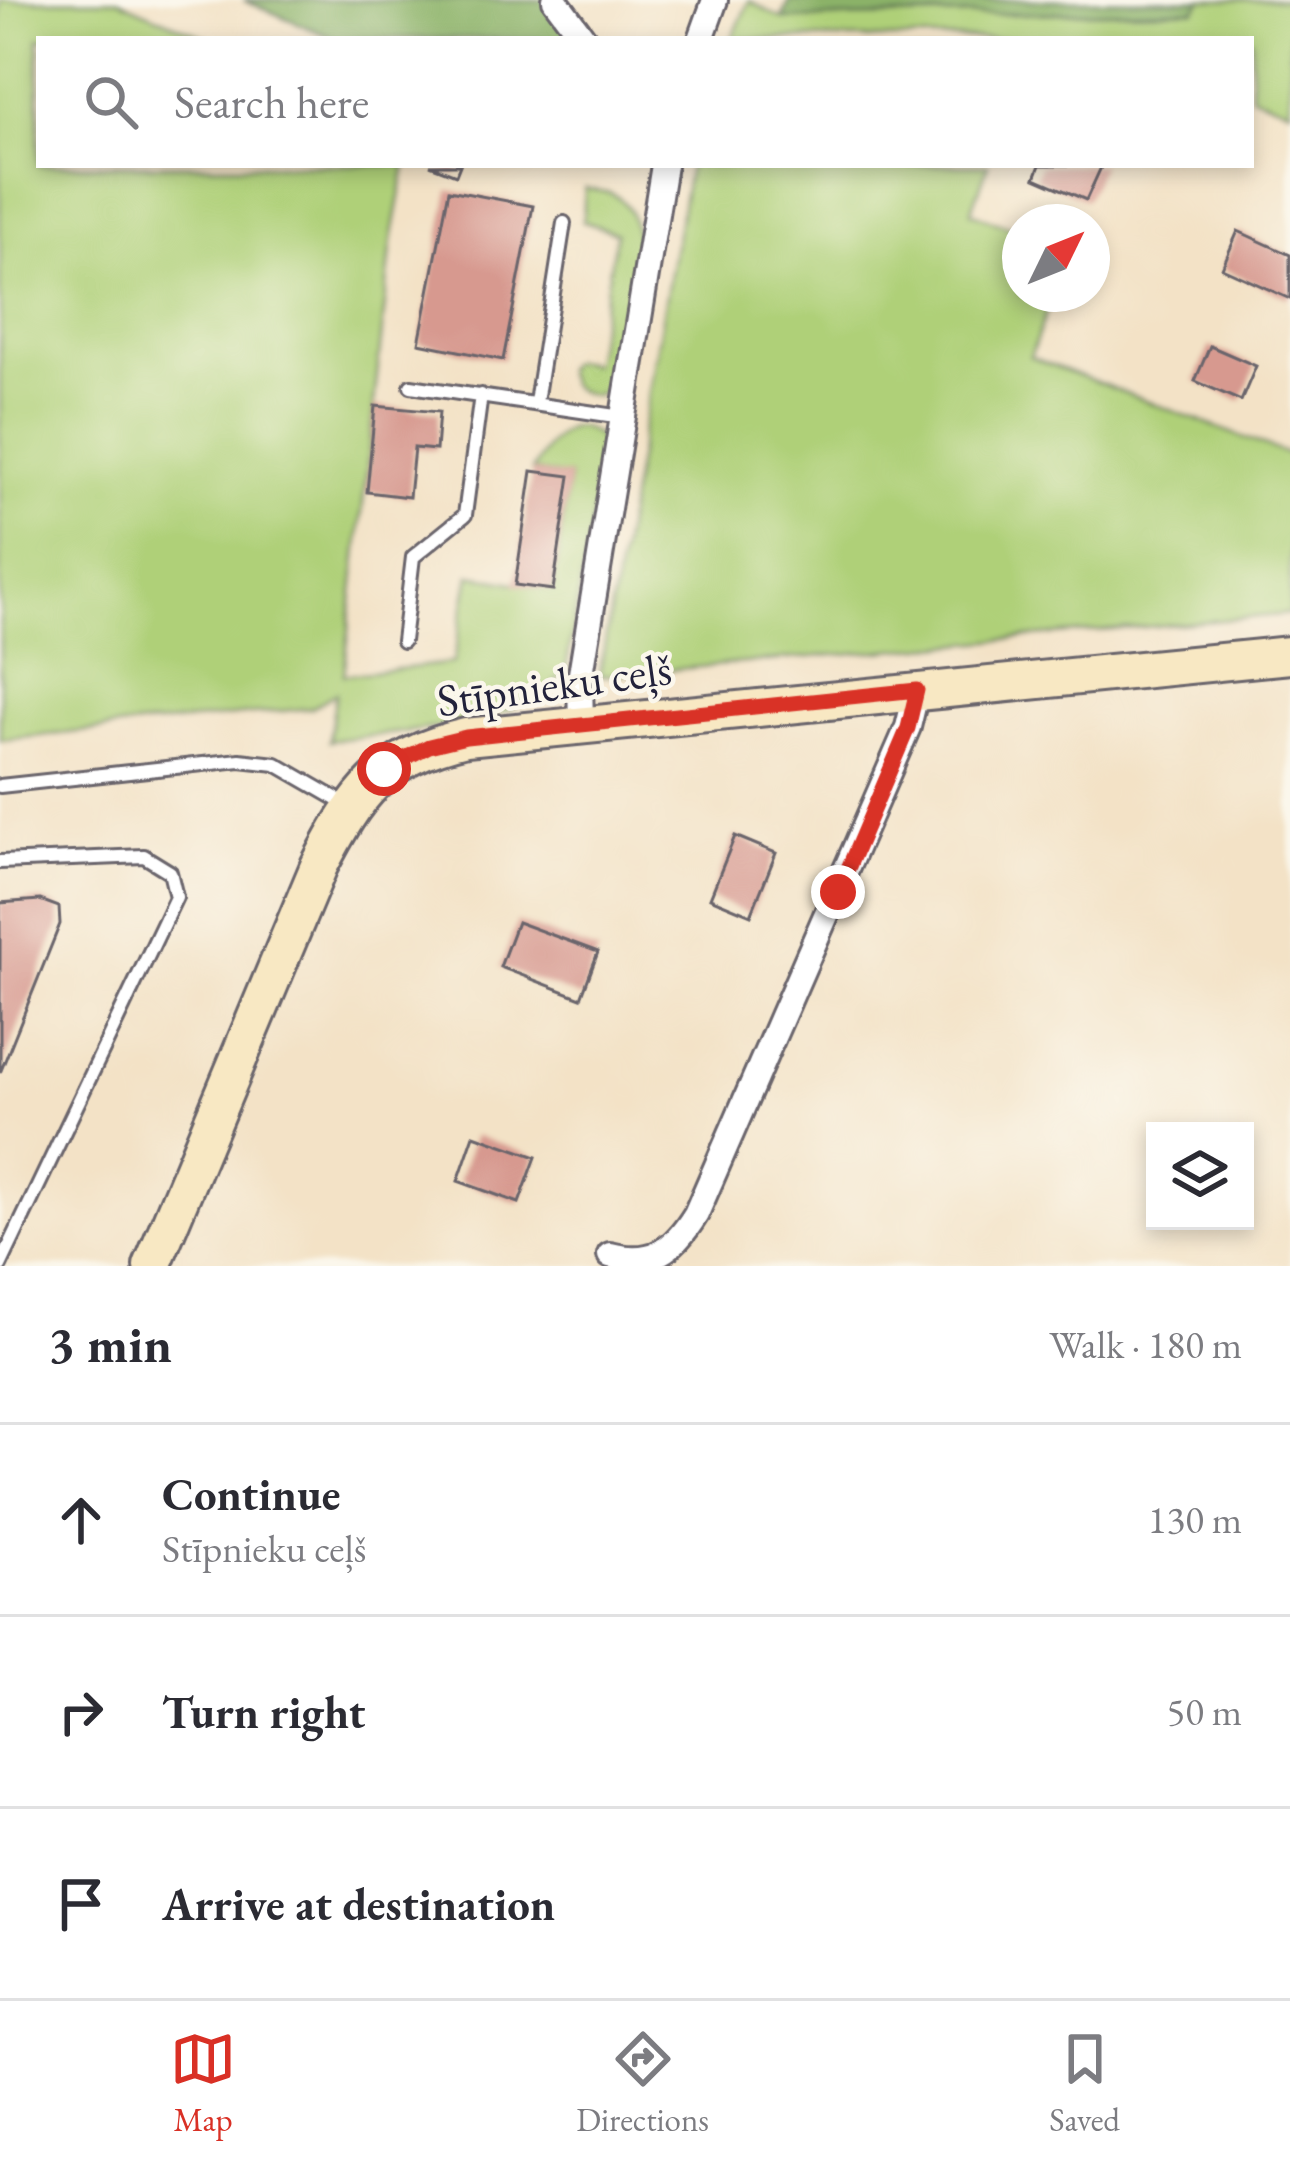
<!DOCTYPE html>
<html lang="en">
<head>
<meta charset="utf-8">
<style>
	body { margin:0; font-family:"EB Garamond",serif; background:#f7f7f7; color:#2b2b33 }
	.controls { position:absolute; right:36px; bottom:36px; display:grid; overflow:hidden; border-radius:0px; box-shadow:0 6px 18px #0003 }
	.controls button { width:108px; height:108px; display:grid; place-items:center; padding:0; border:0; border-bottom:3px solid #e1e1e2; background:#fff; color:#2b2b33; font:60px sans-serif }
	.compass { position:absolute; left:1002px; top:204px; width:108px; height:108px; border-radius:50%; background:#fff; box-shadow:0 6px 18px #0003; rotate:47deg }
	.stop { position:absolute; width:36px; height:36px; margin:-27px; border:9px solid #d93025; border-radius:50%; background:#fff }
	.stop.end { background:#d93025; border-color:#fff; box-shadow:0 3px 12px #0008 }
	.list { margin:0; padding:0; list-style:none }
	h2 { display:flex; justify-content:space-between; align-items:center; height:156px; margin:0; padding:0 48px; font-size:51px }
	h2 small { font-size:39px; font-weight:400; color:#7c7c81 }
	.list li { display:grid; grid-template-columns:78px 1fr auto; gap:36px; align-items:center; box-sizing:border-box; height:192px; padding:0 48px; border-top:3px solid #e1e1e2 }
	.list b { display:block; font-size:45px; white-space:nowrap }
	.list p { margin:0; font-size:39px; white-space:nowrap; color:#7c7c81 }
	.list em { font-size:39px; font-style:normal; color:#7c7c81 }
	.icon { flex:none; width:66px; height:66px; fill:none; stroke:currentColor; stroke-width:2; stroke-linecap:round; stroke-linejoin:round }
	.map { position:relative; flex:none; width:1290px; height:1266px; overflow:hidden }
	.search { position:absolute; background:#fff; box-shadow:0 6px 18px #0003; left:36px; right:36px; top:36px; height:132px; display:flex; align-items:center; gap:30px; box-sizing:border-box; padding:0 42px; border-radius:0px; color:#7c7c81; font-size:45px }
	.sheet { height:732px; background:#fff }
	nav { display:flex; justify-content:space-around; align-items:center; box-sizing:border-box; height:168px; border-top:3px solid #e1e1e2; background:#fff; font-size:33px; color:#7c7c81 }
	nav a { display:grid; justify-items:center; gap:6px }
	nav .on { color:#d93025 }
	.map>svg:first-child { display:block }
	.green { fill:#afd078; stroke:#68795a; stroke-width:3 }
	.forest { fill:#8bb268; stroke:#566a52; stroke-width:3 }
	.building { fill:#d7998f }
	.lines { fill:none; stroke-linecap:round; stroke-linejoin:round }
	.service-casing { stroke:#6b656c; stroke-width:18 }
	.minor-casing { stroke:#6b656c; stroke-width:30 }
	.secondary-casing { stroke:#6b656c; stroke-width:42 }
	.service { stroke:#fff; stroke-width:12 }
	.minor { stroke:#fff; stroke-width:24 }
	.secondary { stroke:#f8e8c3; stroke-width:36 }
	.route { stroke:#d93025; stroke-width:15 }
	.labels { text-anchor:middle; stroke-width:9; stroke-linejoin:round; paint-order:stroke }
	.street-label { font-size:45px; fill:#22223b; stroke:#fbf7ec }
</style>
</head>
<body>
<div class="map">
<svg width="1290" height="1266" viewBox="0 0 1290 1266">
	<rect width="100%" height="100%" fill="#fbf7ec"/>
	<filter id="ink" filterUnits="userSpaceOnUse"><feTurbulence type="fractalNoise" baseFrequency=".00833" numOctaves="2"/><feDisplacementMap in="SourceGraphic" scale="24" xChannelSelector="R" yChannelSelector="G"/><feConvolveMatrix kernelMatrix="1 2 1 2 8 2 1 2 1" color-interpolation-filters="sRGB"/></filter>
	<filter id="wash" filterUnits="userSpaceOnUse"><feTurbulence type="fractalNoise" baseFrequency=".004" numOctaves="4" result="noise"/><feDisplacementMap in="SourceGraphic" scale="48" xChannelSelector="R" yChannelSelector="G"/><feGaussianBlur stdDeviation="2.7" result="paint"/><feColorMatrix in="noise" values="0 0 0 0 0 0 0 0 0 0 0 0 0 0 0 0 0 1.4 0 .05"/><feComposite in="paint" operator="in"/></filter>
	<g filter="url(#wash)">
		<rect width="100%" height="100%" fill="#f3e2c6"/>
		<path class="green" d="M 0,0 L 118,0 L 210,39 L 39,39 L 39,165 L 406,165 L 392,240 L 344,675 L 453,663 L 470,575 L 553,590 L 569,477 L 532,471 C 550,442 569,407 603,441 L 603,453 L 566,670 C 519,732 403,729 329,741 L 336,693 L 311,708 L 0,740 Z
			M 1202,0 L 1290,0 L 1290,109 L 1251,95 L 1251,39 L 732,39 L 749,1 L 783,19 L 1194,10 Z
			M 689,165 L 988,165 L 971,212 L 1020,231 L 1020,294 L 1053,294 L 1030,357 L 1290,455 L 1290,614 L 599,676 Z
			M 585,188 C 593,190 607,192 610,193 C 663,212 623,343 616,383 L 596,396 C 578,392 567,389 564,369 L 571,361 L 593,364 L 616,233 L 583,221 Z"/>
		<path class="forest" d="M 243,0 L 556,0 L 591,39 L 335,39 Z
			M 789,0 L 1202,0 L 1195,10 L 782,19 Z"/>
		<g id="blocks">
			<path class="building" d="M 430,165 L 460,165 L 456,175 Z
				M 1040,165 L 1102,165 L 1086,200 L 1035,178 Z
				M 449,190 L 533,206 L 503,360 L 419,343 Z
				M 1238,231 L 1290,255 L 1290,299 L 1222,268 Z
				M 1210,346 L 1256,366 L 1241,401 L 1195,381 Z
				M 375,406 L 439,412 L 436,450 L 414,448 L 409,497 L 367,492 Z
				M 532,471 L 570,476 L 553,590 L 515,585 Z
				M 735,836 L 776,853 L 751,915 L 710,898 Z
				M 40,900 L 59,907 L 60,924 L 0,1073 L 0,903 Z
				M 517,922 L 598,952 L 581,998 L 500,967 Z
				M 474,1135 L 536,1157 L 519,1203 L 458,1181 Z"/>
		</g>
	</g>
	<g filter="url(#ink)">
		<use href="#blocks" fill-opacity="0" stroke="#6b656c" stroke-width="3"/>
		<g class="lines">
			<g class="service-casing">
				<path id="service" d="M 411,386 L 622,417
					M 536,402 L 564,223
					M 403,641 L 413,557 L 465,515 L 481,395
					M 0,786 L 240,760 L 276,764 L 349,806
					M 0,862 L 144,856 L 170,872 L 176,897 L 0,1266"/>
			</g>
			<g class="minor-casing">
				<path id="minor" d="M 555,0 L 584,39
					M 701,39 L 715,0
					M 581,725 L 580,680 L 664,165
					M 610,1255 C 653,1266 674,1250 696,1214 L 908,727 L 917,690"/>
			</g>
			<g class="secondary-casing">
				<path id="secondary" d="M 152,1266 L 319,866 C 357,793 381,757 466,737 L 1290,655"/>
			</g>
			<use href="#service" class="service"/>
			<use href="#minor" class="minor"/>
			<use href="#secondary" class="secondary"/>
		</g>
	</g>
	<g class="lines" filter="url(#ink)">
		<path class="route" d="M 384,769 L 429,746 L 466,737 L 917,690 L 908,728 L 838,892"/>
	</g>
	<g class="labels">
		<g class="street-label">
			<text transform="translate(554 684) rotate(-8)" y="16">Stīpnieku ceļš</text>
		</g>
	</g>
</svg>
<div class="controls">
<button><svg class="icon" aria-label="layers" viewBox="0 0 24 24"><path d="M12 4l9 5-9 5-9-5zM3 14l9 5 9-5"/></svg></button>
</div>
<svg class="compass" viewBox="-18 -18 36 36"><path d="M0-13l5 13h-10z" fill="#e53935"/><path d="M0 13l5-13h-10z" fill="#7c7c81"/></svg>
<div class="stop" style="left:384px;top:769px"></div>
<div class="stop end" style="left:838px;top:892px"></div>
<div class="search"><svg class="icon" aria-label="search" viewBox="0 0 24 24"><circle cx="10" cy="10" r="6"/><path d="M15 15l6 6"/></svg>Search here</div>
</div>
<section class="sheet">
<h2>3 min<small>Walk · 180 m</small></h2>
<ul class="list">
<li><svg class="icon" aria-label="ahead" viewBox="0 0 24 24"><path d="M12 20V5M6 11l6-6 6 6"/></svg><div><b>Continue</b><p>Stīpnieku ceļš</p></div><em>130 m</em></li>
<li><svg class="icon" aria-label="right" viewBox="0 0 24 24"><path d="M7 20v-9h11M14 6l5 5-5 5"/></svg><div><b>Turn right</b></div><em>50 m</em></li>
<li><svg class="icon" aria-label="arrive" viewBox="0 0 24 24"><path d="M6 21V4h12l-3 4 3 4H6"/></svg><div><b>Arrive at destination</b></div></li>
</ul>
</section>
<nav>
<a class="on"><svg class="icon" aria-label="map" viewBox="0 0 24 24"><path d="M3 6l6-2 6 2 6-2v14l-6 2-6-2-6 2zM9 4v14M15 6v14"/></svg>Map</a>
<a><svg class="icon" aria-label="directions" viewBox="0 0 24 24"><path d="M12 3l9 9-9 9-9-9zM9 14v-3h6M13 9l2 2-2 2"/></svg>Directions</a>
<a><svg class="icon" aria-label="saved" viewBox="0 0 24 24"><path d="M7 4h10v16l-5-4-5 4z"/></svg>Saved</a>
</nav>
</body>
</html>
